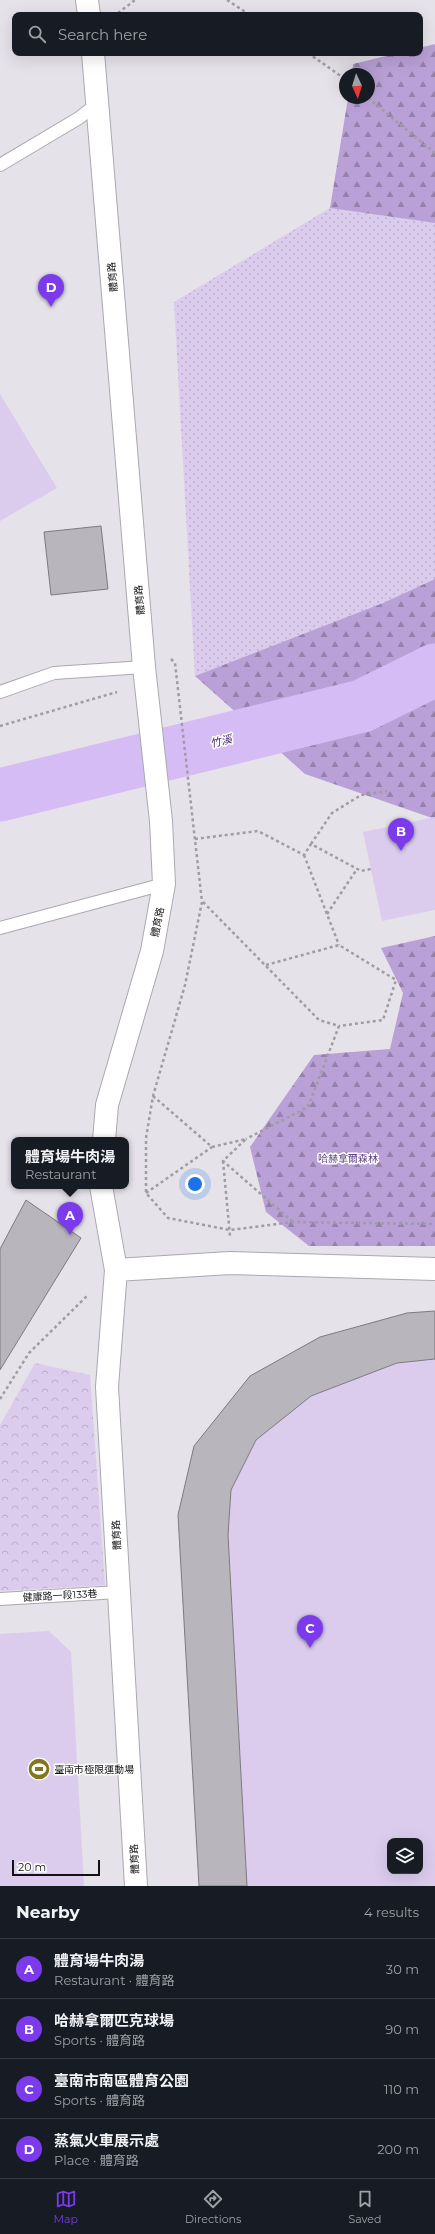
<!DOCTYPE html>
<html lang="en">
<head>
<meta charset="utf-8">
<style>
	body { margin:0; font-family:Montserrat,"Noto Sans TC",sans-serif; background:#242831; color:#f1f3f6 }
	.controls { position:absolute; right:12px; bottom:12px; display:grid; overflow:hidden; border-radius:8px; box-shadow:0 4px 16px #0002 }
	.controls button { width:36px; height:36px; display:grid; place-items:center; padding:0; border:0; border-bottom:1px solid #363941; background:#171b24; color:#f1f3f6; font:20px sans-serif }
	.compass { position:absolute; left:339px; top:68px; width:36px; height:36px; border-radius:50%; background:#171b24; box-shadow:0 4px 16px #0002; rotate:176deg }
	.scale { position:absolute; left:12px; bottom:10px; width:88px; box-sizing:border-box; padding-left:4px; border:2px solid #121013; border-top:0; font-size:11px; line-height:14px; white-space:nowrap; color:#121013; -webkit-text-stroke:3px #fff; paint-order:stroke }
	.you { position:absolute; left:195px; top:1184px; width:14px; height:14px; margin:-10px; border:3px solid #fff; border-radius:50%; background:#1a73e8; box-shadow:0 0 0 6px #1a73e833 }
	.badge { display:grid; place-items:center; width:26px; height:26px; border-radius:50%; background:#7c3aed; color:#fff; font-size:13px; font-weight:700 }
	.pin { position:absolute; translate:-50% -33px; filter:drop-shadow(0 1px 2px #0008) }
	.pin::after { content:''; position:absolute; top:21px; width:14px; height:12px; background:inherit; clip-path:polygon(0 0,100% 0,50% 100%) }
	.popup { position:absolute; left:11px; top:1137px; width:118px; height:52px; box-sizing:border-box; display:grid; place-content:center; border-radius:8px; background:#171b24; filter:drop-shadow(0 1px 3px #0005); font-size:13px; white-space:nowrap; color:#9ea1a6 }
	.popup b { font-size:15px; color:#f1f3f6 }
	.popup::after { content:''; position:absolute; left:50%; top:100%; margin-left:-8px; border:8px solid transparent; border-top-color:#171b24 }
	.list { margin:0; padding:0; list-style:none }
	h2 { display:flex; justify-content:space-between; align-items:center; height:52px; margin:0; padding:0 16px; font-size:17px }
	h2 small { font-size:13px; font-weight:400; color:#9ea1a6 }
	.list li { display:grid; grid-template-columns:26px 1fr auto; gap:12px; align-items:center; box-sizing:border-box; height:60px; padding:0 16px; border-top:1px solid #363941 }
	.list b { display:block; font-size:15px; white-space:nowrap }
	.list p { margin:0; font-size:13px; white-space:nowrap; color:#9ea1a6 }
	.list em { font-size:13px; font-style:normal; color:#9ea1a6 }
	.icon { flex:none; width:22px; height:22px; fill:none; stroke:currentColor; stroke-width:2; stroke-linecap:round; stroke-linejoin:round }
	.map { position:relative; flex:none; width:435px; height:1886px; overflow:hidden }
	.search { position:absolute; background:#171b24; box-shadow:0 4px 16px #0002; left:12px; right:12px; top:12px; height:44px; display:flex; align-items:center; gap:10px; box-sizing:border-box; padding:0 14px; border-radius:8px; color:#9ea1a6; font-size:15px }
	.sheet { height:292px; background:#171b24 }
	nav { display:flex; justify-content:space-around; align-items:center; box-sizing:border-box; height:56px; border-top:1px solid #363941; background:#171b24; font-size:11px; color:#9ea1a6 }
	nav a { display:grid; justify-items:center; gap:2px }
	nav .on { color:#7c3aed }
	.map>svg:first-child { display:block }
	.grass { fill:url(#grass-dots) }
	.forest { fill:url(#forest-firs) }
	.park { fill:url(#park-crowns) }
	.garden { fill:#dbccee; fill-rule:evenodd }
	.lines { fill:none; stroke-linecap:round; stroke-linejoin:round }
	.river { stroke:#d6bcf4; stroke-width:53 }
	.building { fill:#b8b5bc; stroke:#7d7b81 }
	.service-casing { stroke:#aba8ae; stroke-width:14 }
	.minor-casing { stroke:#aba8ae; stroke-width:24 }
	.path { stroke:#9f9da2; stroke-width:2.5; stroke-dasharray:3 3; stroke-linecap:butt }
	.service { stroke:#fff; stroke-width:12 }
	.minor { stroke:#fff; stroke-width:22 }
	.labels { text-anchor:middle; stroke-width:3; stroke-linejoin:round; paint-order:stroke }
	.street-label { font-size:10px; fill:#121013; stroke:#fff }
	.park-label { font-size:10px; fill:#613f82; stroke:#fff }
	.poi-label { font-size:10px; fill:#121013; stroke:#fff; text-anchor:start }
	.water-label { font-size:11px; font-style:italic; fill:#452363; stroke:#fff }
</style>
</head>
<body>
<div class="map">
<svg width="435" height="1886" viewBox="0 0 435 1886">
	<defs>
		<pattern id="grass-dots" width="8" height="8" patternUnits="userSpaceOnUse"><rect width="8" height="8" fill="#dbccee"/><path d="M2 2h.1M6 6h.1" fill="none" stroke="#bbaecb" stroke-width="1.8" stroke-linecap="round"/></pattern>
		<pattern id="forest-firs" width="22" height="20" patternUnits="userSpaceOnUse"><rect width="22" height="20" fill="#b9a0d6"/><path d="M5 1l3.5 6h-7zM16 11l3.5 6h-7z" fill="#9581ac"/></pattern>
		<pattern id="park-crowns" width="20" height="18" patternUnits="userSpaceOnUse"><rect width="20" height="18" fill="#dbccee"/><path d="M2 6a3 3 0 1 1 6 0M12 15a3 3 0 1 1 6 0" fill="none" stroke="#bbaecb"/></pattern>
	</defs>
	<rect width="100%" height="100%" fill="#e5e2e9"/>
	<path class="grass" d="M 330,208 L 435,223 L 435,579 L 383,603 L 195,676 L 174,302 Z"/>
	<path class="forest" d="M 435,44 L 435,223 L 330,208 L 348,98 L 369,98 L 369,74 L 352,74 L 353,64 L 398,53 L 420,53 L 420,48 Z
		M 435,579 L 435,819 L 305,774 L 195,676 L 383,603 Z
		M 435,936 L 435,1246 L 309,1246 L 266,1212 L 250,1147 L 314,1055 L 390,1049 L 403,993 L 381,948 Z"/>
	<path class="park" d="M 35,1363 L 90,1375 L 105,1585 L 0,1591 L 0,1425 Z"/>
	<path class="garden" d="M 0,394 L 57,488 L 0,521 Z
		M 435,817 L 435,910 L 382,921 L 363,832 Z
		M 435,1311 L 435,1886 L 199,1886 L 178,1515 L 194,1446 L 250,1376 L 320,1337 L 407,1313 ZM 390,1841 L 420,1841 L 420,1871 L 390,1871 Z
		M 49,1631 L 71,1652 L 84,1886 L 0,1886 L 0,1634 Z"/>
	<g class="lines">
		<path class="river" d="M 0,795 L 362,706 L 435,670"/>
	</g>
	<path class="building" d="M 101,526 L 108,589 L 51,595 L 44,532 Z
		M 26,1200 L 81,1238 L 0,1370 L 0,1249 Z
		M 435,1311 L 435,1359 L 397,1363 L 311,1396 L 256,1440 L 231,1490 L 228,1535 L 247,1886 L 199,1886 L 178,1515 L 194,1446 L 250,1376 L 320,1337 L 407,1313 Z"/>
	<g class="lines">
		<g class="service-casing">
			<path id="service" d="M 0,165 L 79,118 L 98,103
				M 0,692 L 54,673 L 144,667
				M 0,928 L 164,884
				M 0,1599 L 119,1592"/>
		</g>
		<g class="minor-casing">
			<path id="minor" d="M 87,0 L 89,15
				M 93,53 L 144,667 L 161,821 L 164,884 L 152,951 L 107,1105 L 104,1140
				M 101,1186 L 116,1270 L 107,1387 L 136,1886
				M 116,1270 L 230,1263 L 435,1269"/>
		</g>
		<path class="path" d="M 227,0 L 250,15
			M 118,13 L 135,0
			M 308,53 L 345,79
			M 368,98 L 435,153
			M 171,659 L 175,663 L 202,902 L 185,985 L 153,1096 L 146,1138 L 146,1193 L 168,1218 L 230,1230 L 293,1222 L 435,1224
			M 0,726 L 117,692
			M 195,839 L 258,831 L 304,855 L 311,844 L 361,871 L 371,869
			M 311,844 L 332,813 L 361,795 L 387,791
			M 304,855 L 339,945
			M 203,902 L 319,1020 L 339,1026 L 308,1107 L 246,1139
			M 327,914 L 357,869
			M 266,965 L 339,945 L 396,980 L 383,1020 L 339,1026
			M 153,1096 L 212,1147 L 246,1139 L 223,1161 L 293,1222
			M 223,1161 L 230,1236
			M 146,1193 L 212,1147
			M 0,1399 L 29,1353 L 88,1295"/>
		<use href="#service" class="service"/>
		<use href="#minor" class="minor"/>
	</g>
	<defs>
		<g id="stadium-disc" transform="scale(1.15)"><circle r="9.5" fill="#81771c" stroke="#fff"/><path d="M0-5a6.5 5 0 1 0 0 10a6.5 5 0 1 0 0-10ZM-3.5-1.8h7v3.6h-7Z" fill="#fff"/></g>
	</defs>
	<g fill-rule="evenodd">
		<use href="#stadium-disc" x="39" y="1769"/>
	</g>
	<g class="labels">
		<g class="street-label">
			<text transform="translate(112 277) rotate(-95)" y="4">體育路</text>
			<text transform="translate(139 600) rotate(-95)" y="4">體育路</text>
			<text transform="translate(157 922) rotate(-79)" y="4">體育路</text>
			<text transform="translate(116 1535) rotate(-93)" y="4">體育路</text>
			<text transform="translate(60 1595) rotate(-3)" y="4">健康路一段133巷</text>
			<text transform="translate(134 1859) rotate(-93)" y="4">體育路</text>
		</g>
		<g class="park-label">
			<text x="348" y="1162">哈赫拿爾森林</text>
		</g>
		<g class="poi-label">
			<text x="54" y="1773">臺南市極限運動場</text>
		</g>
		<g class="water-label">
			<text transform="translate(221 741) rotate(-14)" y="4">竹溪</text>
		</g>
	</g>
</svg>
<div class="controls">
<button><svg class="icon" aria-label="layers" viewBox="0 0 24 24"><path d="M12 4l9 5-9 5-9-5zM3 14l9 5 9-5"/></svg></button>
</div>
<svg class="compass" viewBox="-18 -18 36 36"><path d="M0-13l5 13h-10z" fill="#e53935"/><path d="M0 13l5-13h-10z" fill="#9ea1a6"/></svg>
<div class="scale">20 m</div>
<div class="you"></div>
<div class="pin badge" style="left:70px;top:1235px">A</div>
<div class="popup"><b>體育場牛肉湯</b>Restaurant</div>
<div class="pin badge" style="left:401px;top:851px">B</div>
<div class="pin badge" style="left:310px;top:1648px">C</div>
<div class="pin badge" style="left:51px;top:307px">D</div>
<div class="search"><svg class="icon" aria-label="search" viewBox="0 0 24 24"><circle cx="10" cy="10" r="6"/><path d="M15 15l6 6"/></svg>Search here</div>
</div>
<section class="sheet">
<h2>Nearby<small>4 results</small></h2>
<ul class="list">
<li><span class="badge">A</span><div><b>體育場牛肉湯</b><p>Restaurant · 體育路</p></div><em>30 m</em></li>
<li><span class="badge">B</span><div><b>哈赫拿爾匹克球場</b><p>Sports · 體育路</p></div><em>90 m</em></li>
<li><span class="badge">C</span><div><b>臺南市南區體育公園</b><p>Sports · 體育路</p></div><em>110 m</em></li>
<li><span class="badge">D</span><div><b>蒸氣火車展示處</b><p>Place · 體育路</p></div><em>200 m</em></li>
</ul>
</section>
<nav>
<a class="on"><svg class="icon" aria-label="map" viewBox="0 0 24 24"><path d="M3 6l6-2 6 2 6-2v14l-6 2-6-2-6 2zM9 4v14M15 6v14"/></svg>Map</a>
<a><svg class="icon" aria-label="directions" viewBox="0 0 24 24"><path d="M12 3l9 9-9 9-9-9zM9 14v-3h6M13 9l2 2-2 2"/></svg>Directions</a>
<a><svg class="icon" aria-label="saved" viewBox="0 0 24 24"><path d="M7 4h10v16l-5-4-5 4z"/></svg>Saved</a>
</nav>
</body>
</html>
